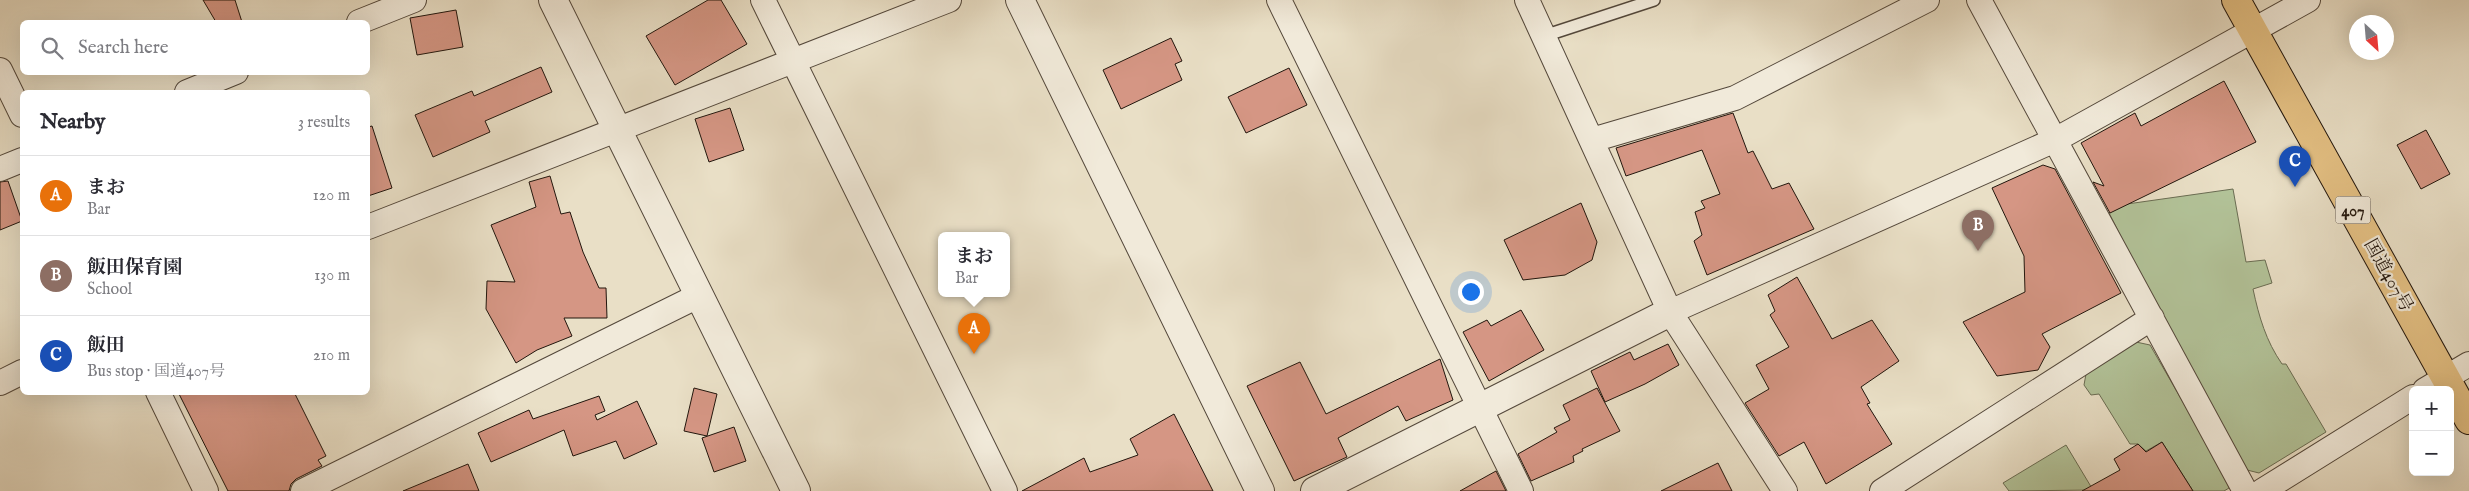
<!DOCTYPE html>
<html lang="en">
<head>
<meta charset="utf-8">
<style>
	body { margin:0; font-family:"IM FELL English","Noto Serif JP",serif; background:#f2f2f3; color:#2b2b33 }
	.controls { position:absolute; right:15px; bottom:15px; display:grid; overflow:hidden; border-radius:8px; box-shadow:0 5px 20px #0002 }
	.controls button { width:45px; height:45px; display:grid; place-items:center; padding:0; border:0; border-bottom:1px solid #e1e1e2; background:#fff; color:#2b2b33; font:25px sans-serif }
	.compass { position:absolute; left:2349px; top:15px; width:45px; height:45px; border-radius:50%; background:#fff; box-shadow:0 5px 20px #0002; rotate:154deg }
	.you { position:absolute; left:1470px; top:291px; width:18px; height:18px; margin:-12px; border:4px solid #fff; border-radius:50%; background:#1a73e8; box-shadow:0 0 0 8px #1a73e833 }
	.badge { display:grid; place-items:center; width:32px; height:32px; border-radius:50%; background:#8f2418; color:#fff; font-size:16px; font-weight:700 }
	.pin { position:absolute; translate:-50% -41px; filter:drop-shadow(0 1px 2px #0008) }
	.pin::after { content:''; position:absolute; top:26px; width:18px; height:15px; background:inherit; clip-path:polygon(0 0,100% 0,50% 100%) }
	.popup { position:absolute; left:938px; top:232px; width:72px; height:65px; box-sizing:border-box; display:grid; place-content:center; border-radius:8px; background:#fff; filter:drop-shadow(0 1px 4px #0005); font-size:16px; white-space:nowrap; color:#7c7c81 }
	.popup b { font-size:19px; color:#2b2b33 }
	.popup::after { content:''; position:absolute; left:50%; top:100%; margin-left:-10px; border:10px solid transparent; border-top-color:#fff }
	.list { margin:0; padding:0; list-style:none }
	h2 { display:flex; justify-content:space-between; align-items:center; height:65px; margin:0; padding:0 20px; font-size:21px }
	h2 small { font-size:16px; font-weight:400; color:#7c7c81 }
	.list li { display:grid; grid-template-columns:32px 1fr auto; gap:15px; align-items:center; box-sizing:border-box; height:80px; padding:0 20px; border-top:1px solid #e1e1e2 }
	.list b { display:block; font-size:19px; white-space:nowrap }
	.list p { margin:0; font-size:16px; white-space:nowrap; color:#7c7c81 }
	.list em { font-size:16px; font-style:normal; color:#7c7c81 }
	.icon { flex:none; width:28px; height:28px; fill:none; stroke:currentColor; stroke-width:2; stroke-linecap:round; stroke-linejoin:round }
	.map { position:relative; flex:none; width:2469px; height:491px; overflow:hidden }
	.search { position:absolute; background:#fff; box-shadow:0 5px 20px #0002; left:20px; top:20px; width:350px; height:55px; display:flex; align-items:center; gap:12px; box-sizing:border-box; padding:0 18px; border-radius:8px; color:#7c7c81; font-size:19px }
	.panel { position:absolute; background:#fff; box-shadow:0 5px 20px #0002; left:20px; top:90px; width:350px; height:305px; border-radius:8px }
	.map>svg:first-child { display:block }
	.green { fill:#b2c298; stroke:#6a6c52 }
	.building { fill:#d59684; stroke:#22160d }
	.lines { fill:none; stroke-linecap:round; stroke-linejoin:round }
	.service-casing { stroke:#54483b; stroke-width:14 }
	.minor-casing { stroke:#54483b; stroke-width:26 }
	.tertiary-casing { stroke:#54483b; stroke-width:30 }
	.trunk-casing { stroke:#22160d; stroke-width:30 }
	.service { stroke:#f1eada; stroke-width:11 }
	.minor { stroke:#f1eada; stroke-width:24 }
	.tertiary { stroke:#f1eada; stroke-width:28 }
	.trunk { stroke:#e4c083; stroke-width:28 }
	.labels { text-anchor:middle; stroke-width:4.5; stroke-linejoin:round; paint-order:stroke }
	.shield { fill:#f1eada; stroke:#60564a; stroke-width:1 }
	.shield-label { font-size:16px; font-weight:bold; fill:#22160d }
	.street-label { font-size:18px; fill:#22160d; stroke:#f1eada }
</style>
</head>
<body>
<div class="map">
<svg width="2469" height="491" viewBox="0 0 2469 491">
	<rect width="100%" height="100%" fill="#e9dfc6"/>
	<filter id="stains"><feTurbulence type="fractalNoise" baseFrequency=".004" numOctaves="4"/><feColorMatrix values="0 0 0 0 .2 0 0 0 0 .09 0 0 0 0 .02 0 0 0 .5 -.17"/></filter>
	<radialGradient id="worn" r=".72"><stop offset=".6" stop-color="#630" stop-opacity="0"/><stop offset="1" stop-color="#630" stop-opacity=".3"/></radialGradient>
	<path class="green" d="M 2233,189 L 2246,262 L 2265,260 L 2272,283 L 2253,289 C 2259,317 2266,341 2282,364 L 2286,364 L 2326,432 L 2259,473 L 2247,470 L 2156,307 L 2109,213 L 2127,204 Z
		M 2136,342 L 2150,345 L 2228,480 L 2229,488 L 2224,491 L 2193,491 L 2162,442 L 2146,451 L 2138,444 L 2130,444 L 2099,394 L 2091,395 L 2084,385 L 2086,374 Z
		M 2066,445 L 2093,490 L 2009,491 L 2003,483 Z"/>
	<path class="building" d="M 203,0 L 235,0 L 242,22 L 216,22 Z
		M 708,0 L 721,0 L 747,44 L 675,85 L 646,36 Z
		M 456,10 L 463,47 L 417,55 L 410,18 Z
		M 1171,38 L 1182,61 L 1175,64 L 1182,80 L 1121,109 L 1103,70 Z
		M 541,67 L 552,92 L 485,121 L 490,132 L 433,157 L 415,115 L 472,91 L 474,96 Z
		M 1289,68 L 1307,105 L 1246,133 L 1228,97 Z
		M 2224,81 L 2256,142 L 2110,213 L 2093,182 L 2104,186 L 2081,143 L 2135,113 L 2141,126 Z
		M 730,108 L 744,150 L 709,162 L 695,119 Z
		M 1733,113 L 1748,153 L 1753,151 L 1772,189 L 1789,183 L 1814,229 L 1707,275 L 1694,241 L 1702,235 L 1695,212 L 1705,208 L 1701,201 L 1720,194 L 1702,150 L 1626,176 L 1616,148 Z
		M 372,126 L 392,188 L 368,196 L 368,127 Z
		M 2426,130 L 2450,174 L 2421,189 L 2397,145 Z
		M 2043,165 L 2055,169 L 2121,293 L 2042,334 L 2050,347 L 2038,370 L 1997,376 L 1963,322 L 2025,292 L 2024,256 L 1992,188 Z
		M 550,176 L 561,214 L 570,212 L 583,252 L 599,288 L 606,288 L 607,318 L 564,318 L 572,336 L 537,350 L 516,363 L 486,309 L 487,281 L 515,282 L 491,225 L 536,207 L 529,182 Z
		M 8,181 L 22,221 L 0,230 L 0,182 Z
		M 1581,203 L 1597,242 L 1592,260 L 1565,275 L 1523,280 L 1504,240 Z
		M 1797,277 L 1832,339 L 1872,320 L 1899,361 L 1861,387 L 1870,403 L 1867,404 L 1892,444 L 1826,484 L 1804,442 L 1779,456 L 1745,403 L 1769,389 L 1756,365 L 1789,347 L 1770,315 L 1775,311 L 1768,295 Z
		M 1521,310 L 1544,350 L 1489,381 L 1463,332 L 1487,320 L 1491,326 Z
		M 1668,344 L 1679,365 L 1645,384 L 1605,402 L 1591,371 L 1630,352 L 1634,360 Z
		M 1440,359 L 1453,400 L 1406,421 L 1398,406 L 1338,438 L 1347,457 L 1294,481 L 1247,386 L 1300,362 L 1326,414 Z
		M 694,388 L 717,394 L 707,436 L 684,431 Z
		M 1597,388 L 1620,431 L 1582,449 L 1583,451 L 1573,456 L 1574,462 L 1531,481 L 1518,454 L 1557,432 L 1554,428 L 1570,420 L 1563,405 Z
		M 178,392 L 294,392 L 326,456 L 318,460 L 322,466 L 296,479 L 291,484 L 289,491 L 228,491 Z
		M 599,396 L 605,411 L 595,415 L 597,420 L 637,401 L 657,444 L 624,459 L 616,441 L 573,456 L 564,430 L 491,462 L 478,433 L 529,410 L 533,419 Z
		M 1174,414 L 1213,491 L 1022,491 L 1084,458 L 1090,472 L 1138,455 L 1130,439 Z
		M 734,427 L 746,461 L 714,472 L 702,438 Z
		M 2162,442 L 2193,491 L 2082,491 L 2120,470 L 2114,459 L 2138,444 L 2146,452 Z
		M 1718,463 L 1732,491 L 1661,491 Z
		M 468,464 L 479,491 L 403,491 Z
		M 1496,471 L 1506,491 L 1460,491 Z"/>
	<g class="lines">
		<g class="service-casing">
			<path id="service" d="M 1544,36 L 1654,0"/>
		</g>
		<g class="minor-casing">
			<path id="minor" d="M 763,0 L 1005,491
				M 1279,0 L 1521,491
				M 1527,0 L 1670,312 L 1785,491
				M 1979,0 L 2245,491
				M 359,22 L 414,0
				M 0,70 L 22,115
				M 187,92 L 236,72
				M 1592,140 L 1735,98 L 1927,0
				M 0,169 L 22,160
				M 368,227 L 949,0
				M 1670,312 L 2055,140 L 2308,0
				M 0,383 L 22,372
				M 2425,390 L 2469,364
				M 158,392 L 206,491
				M 303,491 L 700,295
				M 1882,491 L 2152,318
				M 2262,491 L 2413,397"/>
		</g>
		<g class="tertiary-casing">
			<path id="tertiary" d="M 553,0 L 796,491
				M 1020,0 L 1260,491
				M 1315,491 L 1670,312"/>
		</g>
		<g class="trunk-casing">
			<path id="trunk" d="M 2236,0 L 2469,420"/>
		</g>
		<use href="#service" class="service"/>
		<use href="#minor" class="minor"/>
		<use href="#tertiary" class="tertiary"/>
		<use href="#trunk" class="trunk"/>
	</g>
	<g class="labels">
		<rect class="shield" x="2335.5" y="196.5" width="35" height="27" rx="4"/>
		<g class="shield-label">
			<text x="2353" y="216">407</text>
		</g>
		<g class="street-label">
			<text transform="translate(2389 275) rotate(61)" y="6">国道407号</text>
		</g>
	</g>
	<rect width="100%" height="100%" filter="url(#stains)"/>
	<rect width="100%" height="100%" fill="url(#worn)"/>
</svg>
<div class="controls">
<button>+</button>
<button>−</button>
</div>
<svg class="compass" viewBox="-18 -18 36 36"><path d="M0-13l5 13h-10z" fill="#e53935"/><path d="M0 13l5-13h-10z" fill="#7c7c81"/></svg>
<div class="you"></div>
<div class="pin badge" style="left:974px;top:354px;background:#e8710a">A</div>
<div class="popup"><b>まお</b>Bar</div>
<div class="pin badge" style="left:1978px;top:251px;background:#8d6e63">B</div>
<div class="pin badge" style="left:2295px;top:187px;background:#1a4fb4">C</div>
<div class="search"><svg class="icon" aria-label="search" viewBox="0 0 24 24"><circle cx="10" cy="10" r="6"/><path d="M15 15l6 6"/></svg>Search here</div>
<section class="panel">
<h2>Nearby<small>3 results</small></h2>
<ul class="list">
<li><span class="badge" style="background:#e8710a">A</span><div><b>まお</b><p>Bar</p></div><em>120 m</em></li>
<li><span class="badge" style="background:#8d6e63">B</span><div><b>飯田保育園</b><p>School</p></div><em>130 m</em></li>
<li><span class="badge" style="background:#1a4fb4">C</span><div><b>飯田</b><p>Bus stop · 国道407号</p></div><em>210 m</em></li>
</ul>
</section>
</div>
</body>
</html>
